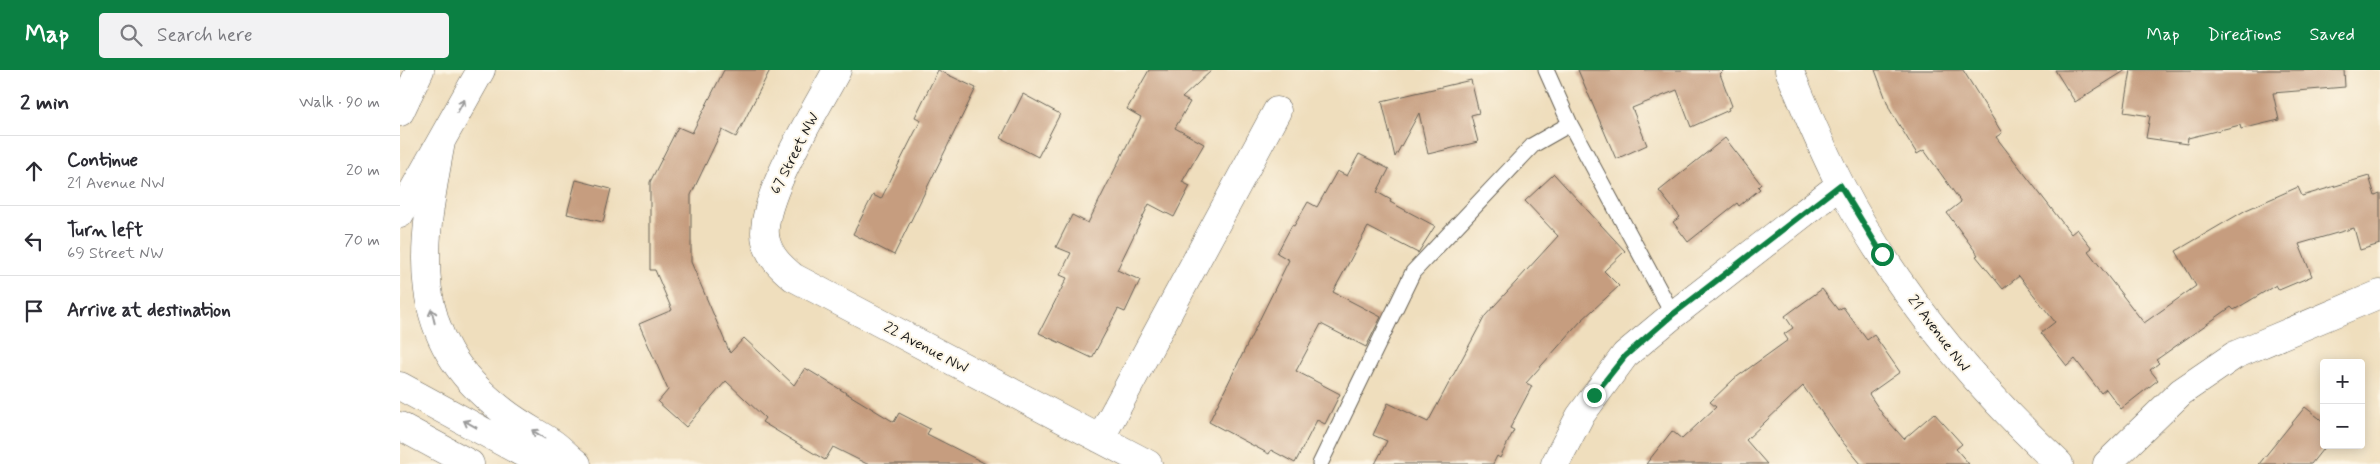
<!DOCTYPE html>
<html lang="en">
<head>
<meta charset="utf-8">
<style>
	body { margin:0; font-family:Mynerve,sans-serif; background:#f2f2f3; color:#2b2b33 }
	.controls { position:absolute; right:15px; bottom:15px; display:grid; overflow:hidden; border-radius:5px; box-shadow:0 2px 12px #0003 }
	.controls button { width:45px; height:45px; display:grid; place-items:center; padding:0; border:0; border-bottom:1px solid #e1e1e2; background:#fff; color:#2b2b33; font:25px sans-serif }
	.stop { position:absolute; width:15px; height:15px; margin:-11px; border:4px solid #0b8043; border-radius:50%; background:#fff }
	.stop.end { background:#0b8043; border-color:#fff; box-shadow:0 1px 5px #0008 }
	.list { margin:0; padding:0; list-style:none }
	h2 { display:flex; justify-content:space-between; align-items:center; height:65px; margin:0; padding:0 20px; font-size:21px }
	h2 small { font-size:16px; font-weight:400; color:#7c7c81 }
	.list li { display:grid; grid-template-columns:32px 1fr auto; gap:15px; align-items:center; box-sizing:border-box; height:70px; padding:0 20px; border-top:1px solid #e1e1e2 }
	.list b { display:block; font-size:19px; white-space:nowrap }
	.list p { margin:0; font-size:16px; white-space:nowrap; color:#7c7c81 }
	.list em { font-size:16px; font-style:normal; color:#7c7c81 }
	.icon { flex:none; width:28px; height:28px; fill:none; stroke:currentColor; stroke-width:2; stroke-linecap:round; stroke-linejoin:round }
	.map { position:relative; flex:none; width:1980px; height:394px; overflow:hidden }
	header { display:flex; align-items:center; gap:30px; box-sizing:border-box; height:70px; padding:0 25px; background:#0b8043; color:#fff }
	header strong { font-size:24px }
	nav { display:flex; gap:28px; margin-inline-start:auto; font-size:18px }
	.search { width:350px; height:45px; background:#f2f2f3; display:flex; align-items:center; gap:12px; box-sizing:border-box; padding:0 18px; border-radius:5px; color:#7c7c81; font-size:19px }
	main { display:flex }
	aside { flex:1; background:#fff }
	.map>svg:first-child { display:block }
	.building { fill:#c69d7f }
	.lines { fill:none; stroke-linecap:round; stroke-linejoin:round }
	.service-casing { stroke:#666054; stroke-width:17 }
	.minor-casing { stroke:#666054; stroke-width:29 }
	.secondary-casing { stroke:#666054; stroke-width:29 }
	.service { stroke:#fff; stroke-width:15 }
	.minor { stroke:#fff; stroke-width:28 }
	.secondary { stroke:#fff; stroke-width:28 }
	.oneway { stroke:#999 }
	.route { stroke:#0b8043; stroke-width:6 }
	.labels { text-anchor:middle; stroke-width:4; stroke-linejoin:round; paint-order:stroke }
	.street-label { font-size:15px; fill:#1c1c1c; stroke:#fcf5e5 }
</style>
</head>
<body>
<header>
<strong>Map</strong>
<div class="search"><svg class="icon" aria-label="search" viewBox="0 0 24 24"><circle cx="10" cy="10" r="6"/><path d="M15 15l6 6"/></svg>Search here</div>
<nav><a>Map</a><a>Directions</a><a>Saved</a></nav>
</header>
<main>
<aside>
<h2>2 min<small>Walk · 90 m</small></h2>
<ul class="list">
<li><svg class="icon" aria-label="ahead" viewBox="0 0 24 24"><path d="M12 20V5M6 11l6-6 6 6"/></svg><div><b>Continue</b><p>21 Avenue NW</p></div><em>20 m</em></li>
<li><svg class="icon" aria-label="left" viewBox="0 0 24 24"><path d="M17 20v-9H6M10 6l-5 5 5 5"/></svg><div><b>Turn left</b><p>69 Street NW</p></div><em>70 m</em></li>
<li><svg class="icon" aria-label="arrive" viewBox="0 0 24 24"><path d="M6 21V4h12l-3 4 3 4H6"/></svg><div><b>Arrive at destination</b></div></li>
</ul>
</aside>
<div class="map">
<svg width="1980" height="394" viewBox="0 0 1980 394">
	<rect width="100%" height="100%" fill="#fcf5e5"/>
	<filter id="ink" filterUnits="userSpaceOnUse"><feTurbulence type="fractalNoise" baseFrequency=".02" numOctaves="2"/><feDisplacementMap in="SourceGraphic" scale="10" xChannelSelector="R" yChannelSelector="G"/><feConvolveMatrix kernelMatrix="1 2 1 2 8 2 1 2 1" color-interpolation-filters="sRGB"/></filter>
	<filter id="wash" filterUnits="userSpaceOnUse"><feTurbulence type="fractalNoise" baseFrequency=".0096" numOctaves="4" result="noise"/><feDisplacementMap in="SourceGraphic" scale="20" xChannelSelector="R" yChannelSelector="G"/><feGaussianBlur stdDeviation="1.12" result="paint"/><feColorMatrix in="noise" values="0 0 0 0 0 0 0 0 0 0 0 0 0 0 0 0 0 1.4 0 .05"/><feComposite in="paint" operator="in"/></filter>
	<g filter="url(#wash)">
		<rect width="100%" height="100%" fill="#efdebd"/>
		<g id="blocks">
			<path class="building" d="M 324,0 L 370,0 L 336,67 L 322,60 L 291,125 L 291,192 L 330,283 L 344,268 L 394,315 L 405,298 L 494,352 L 499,343 L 530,359 L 527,364 L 586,394 L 467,394 L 433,377 L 425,390 L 362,352 L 365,348 L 326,311 L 286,357 L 258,332 L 268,320 L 239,254 L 272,240 L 255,200 L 250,200 L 250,112 L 278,57 L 292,63 Z
				M 538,0 L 576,18 L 494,185 L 453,164 L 473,125 L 481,129 L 521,50 L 515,47 Z
				M 749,0 L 812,0 L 782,28 L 790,32 L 775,58 L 804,74 L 782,112 L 790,116 L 774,147 L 749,134 L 717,200 L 740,210 L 725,242 L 718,239 L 692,288 L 639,263 L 667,208 L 660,205 L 671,183 L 656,177 L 672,145 L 688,153 L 741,47 L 727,39 Z
				M 1178,0 L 1324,0 L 1320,4 L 1332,36 L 1328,38 L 1329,40 L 1291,57 L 1277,20 L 1232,38 L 1247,75 L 1216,89 Z
				M 1475,0 L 1563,0 L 1602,63 L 1596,67 L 1671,164 L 1677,159 L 1692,178 L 1688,181 L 1744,253 L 1796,216 L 1776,181 L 1846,140 L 1898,117 L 1902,126 L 1969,106 L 1975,126 L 1980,124 L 1980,174 L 1960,180 L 1954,158 L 1899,174 L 1912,206 L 1879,220 L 1876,215 L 1834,240 L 1831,237 L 1756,290 L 1759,293 L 1750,300 L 1758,310 L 1721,339 L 1706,319 L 1701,323 L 1675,289 L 1667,296 L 1641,263 L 1655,252 L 1619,206 L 1603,219 L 1576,186 L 1578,185 L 1547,143 L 1561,132 L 1524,80 L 1517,84 L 1490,40 Z
				M 1655,0 L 1726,0 L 1675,32 Z
				M 1731,0 L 1944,0 L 1945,17 L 1873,23 L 1879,50 L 1841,59 L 1840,55 L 1788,68 L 1787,74 L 1746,68 L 1750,46 L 1724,42 Z
				M 1071,10 L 1079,43 L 1071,45 L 1078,72 L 1028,84 L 1019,43 L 995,87 L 982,31 Z
				M 623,24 L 660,44 L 638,87 L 601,68 Z
				M 1325,68 L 1361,114 L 1358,117 L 1360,119 L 1339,136 L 1337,133 L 1288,172 L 1273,152 L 1280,147 L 1259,121 Z
				M 959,84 L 989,99 L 977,122 L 991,130 L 990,132 L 1035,156 L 1018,183 L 968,157 L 933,222 L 981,247 L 966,277 L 921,254 L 896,301 L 940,324 L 925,354 L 917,350 L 895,393 L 871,380 L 869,384 L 809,352 L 889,190 L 877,183 L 892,155 L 894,156 L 908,132 L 917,137 L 937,101 L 947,106 Z
				M 1154,104 L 1225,181 L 1204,201 L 1219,216 L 1181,251 L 1126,313 L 1132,316 L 1110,358 L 1114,360 L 1100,388 L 1097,386 L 1093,394 L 975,394 L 987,371 L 973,365 L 988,333 L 1028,352 L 1085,246 L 1158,166 L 1125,131 Z
				M 176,110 L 211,119 L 203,152 L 167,144 Z
				M 1422,219 L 1438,240 L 1443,237 L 1467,270 L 1474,265 L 1500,302 L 1469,324 L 1483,345 L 1504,369 L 1534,343 L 1562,374 L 1556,379 L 1569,394 L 1461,394 L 1441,370 L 1403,316 L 1346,370 L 1367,394 L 1246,394 L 1272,361 L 1282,369 L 1316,337 L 1310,332 L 1334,309 L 1388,270 L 1384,264 L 1393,258 L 1385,246 Z
				M 1905,337 L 1924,352 L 1924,375 L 1926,375 L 1911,394 L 1859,394 Z"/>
		</g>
	</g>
	<g filter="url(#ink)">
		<use href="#blocks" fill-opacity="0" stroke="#666054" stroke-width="1"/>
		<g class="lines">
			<g class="service-casing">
				<path id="service" d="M 1146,0 L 1170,54 L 1273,245
					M 920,394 L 1013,202 L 1133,75 L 1170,54"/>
			</g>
			<g class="minor-casing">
				<path id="minor" d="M 437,0 C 418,36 356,134 366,171 C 370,187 381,197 393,207 L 748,394
					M 1389,0 C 1405,38 1421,77 1440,114 C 1495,220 1573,313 1659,394
					M 700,369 L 877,41
					M 1155,394 L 1180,346 L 1225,285 L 1273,245 L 1440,115
					M 1707,394 L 1781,322 L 1835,285 L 1980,224"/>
			</g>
			<g class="secondary-casing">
				<path id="secondary" d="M 0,42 L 20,0
					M 41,72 C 21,179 5,266 103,341 C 118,353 135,362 151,372 C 160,378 168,387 177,394
					M 0,144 L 81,0
					M 0,316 L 143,394
					M 0,356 L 70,394"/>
			</g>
			<use href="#service" class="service"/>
			<use href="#minor" class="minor"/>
			<use href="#secondary" class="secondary"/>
		</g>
		<defs><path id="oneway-shaft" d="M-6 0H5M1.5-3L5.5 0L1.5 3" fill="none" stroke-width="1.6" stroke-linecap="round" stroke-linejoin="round" transform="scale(1.25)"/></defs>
		<g class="oneway">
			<use href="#oneway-shaft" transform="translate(61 36) rotate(-61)"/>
			<use href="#oneway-shaft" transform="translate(33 246) rotate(-103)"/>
			<use href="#oneway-shaft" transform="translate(70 354) rotate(-151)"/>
			<use href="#oneway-shaft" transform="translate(138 364) rotate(-147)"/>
		</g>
	</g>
	<g class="lines" filter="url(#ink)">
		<path class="route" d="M 1194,325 L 1225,286 L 1272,245 L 1440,115 L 1482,184"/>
	</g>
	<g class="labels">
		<g class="street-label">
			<text transform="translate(394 83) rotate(-63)" y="5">67 Street NW</text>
			<text transform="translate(1539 263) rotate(53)" y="5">21 Avenue NW</text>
			<text transform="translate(526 277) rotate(28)" y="5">22 Avenue NW</text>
		</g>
	</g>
</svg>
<div class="controls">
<button>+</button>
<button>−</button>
</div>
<div class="stop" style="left:1482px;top:184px"></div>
<div class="stop end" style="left:1194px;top:325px"></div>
</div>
</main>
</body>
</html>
